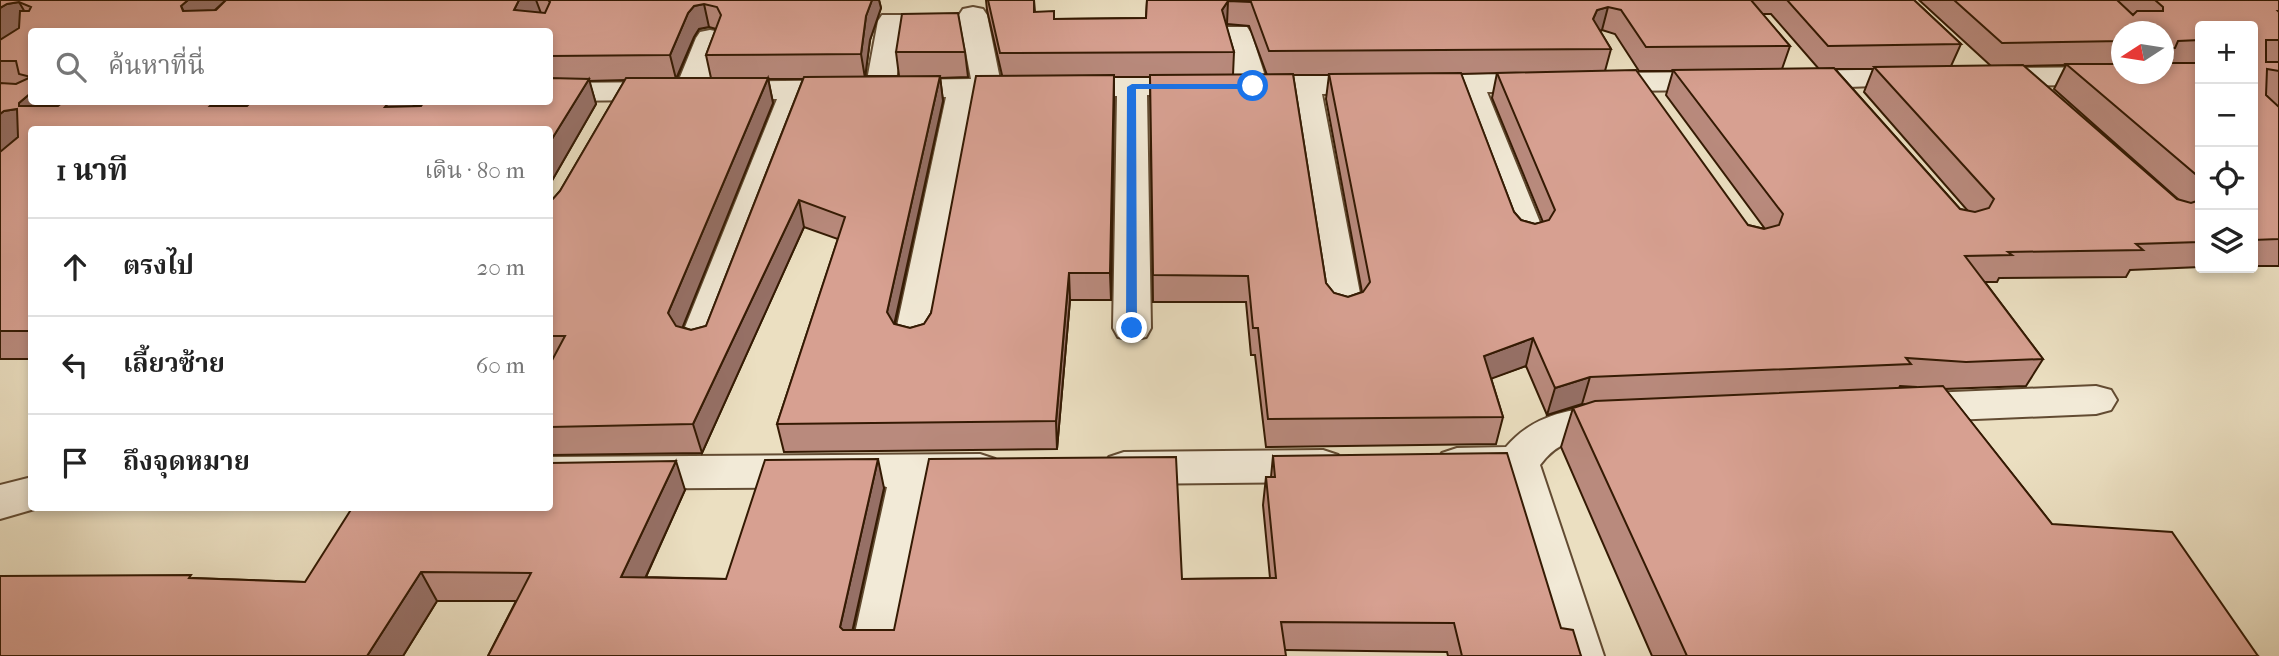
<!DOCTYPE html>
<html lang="th">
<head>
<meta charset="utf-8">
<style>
	body { margin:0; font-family:"IM FELL French Canon","Noto Serif Thai",serif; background:#f2f2f2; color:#222 }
	.controls { position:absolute; right:21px; top:21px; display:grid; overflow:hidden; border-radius:7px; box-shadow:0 4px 10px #0003 }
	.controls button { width:63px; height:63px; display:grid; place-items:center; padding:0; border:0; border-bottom:2px solid #e0e0e0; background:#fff; color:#222; font:35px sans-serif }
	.compass { position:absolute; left:2111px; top:21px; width:63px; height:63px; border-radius:50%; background:#fff; box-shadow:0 4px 10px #0003; rotate:258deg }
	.stop { position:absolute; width:21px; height:21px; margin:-16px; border:5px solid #1a73e8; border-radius:50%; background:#fff }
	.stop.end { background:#1a73e8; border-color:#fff; box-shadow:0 2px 7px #0008 }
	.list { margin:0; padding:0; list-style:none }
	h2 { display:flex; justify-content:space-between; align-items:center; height:91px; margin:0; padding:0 28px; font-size:30px }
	h2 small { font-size:23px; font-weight:400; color:#767676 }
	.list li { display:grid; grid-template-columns:46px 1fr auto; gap:21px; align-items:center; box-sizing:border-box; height:98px; padding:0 28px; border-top:2px solid #e0e0e0 }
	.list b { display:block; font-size:26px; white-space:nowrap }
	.list em { font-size:23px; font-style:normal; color:#767676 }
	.icon { flex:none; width:38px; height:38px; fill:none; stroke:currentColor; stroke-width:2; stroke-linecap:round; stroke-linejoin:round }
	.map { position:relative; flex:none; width:2279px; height:656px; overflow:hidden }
	.search { position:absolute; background:#fff; box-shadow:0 4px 10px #0003; left:28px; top:28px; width:525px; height:77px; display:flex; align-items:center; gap:18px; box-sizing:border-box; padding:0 24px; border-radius:7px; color:#767676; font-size:26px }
	.panel { position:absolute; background:#fff; box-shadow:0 4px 10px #0003; left:28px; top:126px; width:525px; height:385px; border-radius:7px }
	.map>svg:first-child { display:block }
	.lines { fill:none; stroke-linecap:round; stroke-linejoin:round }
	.minor-casing { stroke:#624b32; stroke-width:4 }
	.minor { fill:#f2ead7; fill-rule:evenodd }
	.wall { fill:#b98a7d; stroke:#341a03; stroke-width:2; fill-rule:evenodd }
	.shaded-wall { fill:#967066; stroke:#341a03; stroke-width:2 }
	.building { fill:#d7a091; stroke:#341a03; stroke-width:2 }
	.route { fill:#1a73e8 }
</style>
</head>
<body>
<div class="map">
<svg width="2279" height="656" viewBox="0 0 2279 656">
	<rect width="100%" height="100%" fill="#ebdfc1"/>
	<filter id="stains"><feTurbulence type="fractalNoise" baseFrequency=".00286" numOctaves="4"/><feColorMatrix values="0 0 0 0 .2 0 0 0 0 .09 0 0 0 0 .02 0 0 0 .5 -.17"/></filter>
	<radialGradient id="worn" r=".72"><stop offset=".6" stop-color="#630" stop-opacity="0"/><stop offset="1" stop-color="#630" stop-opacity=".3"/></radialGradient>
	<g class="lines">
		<g class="minor-casing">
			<path id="minor" d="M 973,7 L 983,9 L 987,15 L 1000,79 L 1235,77 L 1223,33 L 1227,27 L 1247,27 L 1251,33 L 1265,76 L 1723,72 L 1733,75 L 1738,81 L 1733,87 L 1723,90 L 1487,92 L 1546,237 L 1540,244 L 1528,248 L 1516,244 L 1510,237 L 1457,92 L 1322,94 L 1363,309 L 1357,317 L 1344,321 L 1331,317 L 1325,309 L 1292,94 L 1147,95 L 1151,328 L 1146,337 L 1132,340 L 1118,337 L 1113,328 L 1117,96 L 976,97 L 932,340 L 927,349 L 913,353 L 899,349 L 894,340 L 946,97 L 807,99 L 719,342 L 713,351 L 699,355 L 685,351 L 679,342 L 777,99 L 550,101 L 550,83 L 678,82 L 696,38 L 700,32 L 710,30 L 720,32 L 724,38 L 708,82 L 867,80 L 878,21 L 882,15 L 902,15 L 906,21 L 896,80 L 971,79 L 959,15 L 963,9 Z
				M 2200,66 L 2200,84 L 1983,86 L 1973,83 L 1968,77 L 1973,71 L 1983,68 L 2122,67 L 2122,74 L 2164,74 L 2164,67 Z
				M 1923,69 L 1933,72 L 1938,78 L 1933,84 L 1791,89 L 1781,86 L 1776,80 L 1781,74 L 1791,71 Z
				M 2096,386 L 2111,390 L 2117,400 L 2111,410 L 2096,414 L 1906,422 L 1891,418 L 1885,408 L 1891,398 L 1906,394 Z
				M 1619,406 L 1634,411 L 1640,421 L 1634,431 C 1596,442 1568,428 1540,465 L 1604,656 L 1554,656 L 1501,479 L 1457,480 L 1442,475 L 1435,464 L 1442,453 L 1457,448 L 1506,447 C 1536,412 1575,408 1619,406 Z
				M 1323,450 L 1338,455 L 1345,466 L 1338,477 L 1323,482 L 1124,484 L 1109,479 L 1102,468 L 1109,457 L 1124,452 Z
				M 980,454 L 995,459 L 1002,470 L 995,481 L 980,486 L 931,486 L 900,656 L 850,656 L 887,487 L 550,489 L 550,457 Z
				M 32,477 L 32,508 L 38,508 L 0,519 L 0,485 Z"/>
		</g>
		<use href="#minor" class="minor"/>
	</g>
	<path class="wall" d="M 0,0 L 879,0 L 881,8 L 870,40 L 865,76 L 899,76 L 896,52 L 965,52 L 968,77 L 940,78 L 943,101 L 895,324 L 910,328 L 924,324 L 931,313 L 1002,75 L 987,10 L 986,0 L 1034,0 L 1035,12 L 1054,19 L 1146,18 L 1147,0 L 1914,0 L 1961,44 L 1951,66 L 1991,66 L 1919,0 L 2279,0 L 2279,266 L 2253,266 L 2253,26 L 2200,26 L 2200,267 L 2130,270 L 2126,277 L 1999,278 L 1997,282 L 1985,282 L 2043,359 L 2026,386 L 1945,389 L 2052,524 L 2258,656 L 1652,656 L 1561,447 L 1573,408 L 1585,404 L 1547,415 L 1526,366 L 1491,378 L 1503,417 L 1496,444 L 1266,447 L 1255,355 L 1251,355 L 1246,302 L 1153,302 L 1150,77 L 1114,77 L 1111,300 L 1070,300 L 1057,449 L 784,452 L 777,424 L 838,239 L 804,227 L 702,453 L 550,455 L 550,200 L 553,199 L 560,191 L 625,80 L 589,81 L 596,104 L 550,184 L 550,130 L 32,130 L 32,359 L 0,359 ZM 1762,14 L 1771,14 L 1819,69 L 1782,69 L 1790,46 ZM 1227,24 L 1249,26 L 1267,75 L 1233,75 L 1234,52 L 1226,26 ZM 709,27 L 716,29 L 706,55 L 711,78 L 677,78 L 694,37 L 699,29 ZM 1602,30 L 1615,34 L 1639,71 L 1673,71 L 1666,95 L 1765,229 L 1748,225 L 1605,71 L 1611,49 L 1600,31 ZM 32,32 L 550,32 L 550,102 L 413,106 L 416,102 L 251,102 L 247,106 L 243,106 L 247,102 L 32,102 ZM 2122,32 L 2164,32 L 2164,74 L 2122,74 ZM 2066,65 L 2054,89 L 2179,200 L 2177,199 L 2023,66 ZM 1835,69 L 1873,69 L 1864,92 L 1968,211 L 1960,209 ZM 1497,73 L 1492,98 L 1543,222 L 1535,224 L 1521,220 L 1514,212 L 1461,74 ZM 1293,75 L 1329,75 L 1326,99 L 1362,292 L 1348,297 L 1334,293 L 1326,283 ZM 768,79 L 803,79 L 706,326 L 691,330 L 682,327 L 773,103 ZM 1900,386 L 1917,387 L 1899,388 Z
		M 1273,456 L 1561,628 L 1581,656 L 1448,656 L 1447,652 L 1285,650 L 488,656 L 516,601 L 437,601 L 403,656 L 0,656 L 193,578 L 305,582 L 685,490 L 646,577 L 726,579 L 884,488 L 853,630 L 894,630 L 1182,579 L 1270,578 L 1263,505 L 1266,477 L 1271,477 Z"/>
	<path class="shaded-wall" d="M 188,0 L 226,0 L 193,30 L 181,6 Z
		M 519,0 L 536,0 L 542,16 L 514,10 Z
		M 872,0 L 879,0 L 881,8 L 870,40 L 865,78 L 861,54 L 866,16 Z
		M 1228,1 L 1227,24 L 1220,34 L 1222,10 Z
		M 19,2 L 33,26 L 0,43 L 0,8 L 7,4 Z
		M 704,4 L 709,27 L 699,29 L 694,37 L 676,79 L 670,55 L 688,13 L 694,6 Z
		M 1608,7 L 1602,30 L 1591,34 L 1593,19 L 1597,10 Z
		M 1114,75 L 1114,100 L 1111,300 L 1110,273 Z
		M 940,76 L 943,101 L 891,339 L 887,312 Z
		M 768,78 L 773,103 L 677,341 L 668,313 Z
		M 589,79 L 596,104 L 550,184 L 550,142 Z
		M 32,92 L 32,102 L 65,102 L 35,128 L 19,106 L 19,103 Z
		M 214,102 L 247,102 L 225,130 L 210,106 Z
		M 389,102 L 416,102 L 398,130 L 385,107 Z
		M 17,109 L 32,132 L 0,154 L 0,114 L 4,111 Z
		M 799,200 L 804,227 L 702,453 L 693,424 Z
		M 1069,273 L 1070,300 L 1057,449 L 1056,421 Z
		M 1533,338 L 1526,366 L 1477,384 L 1484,356 Z
		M 1590,377 L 1582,404 L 1547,415 L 1555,388 Z
		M 878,459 L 884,488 L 847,655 L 840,627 Z
		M 676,461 L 685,490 L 633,605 L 621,577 Z
		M 421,572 L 437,601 L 403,656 L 367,656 Z"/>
	<path class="building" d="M 0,0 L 188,0 L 181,6 L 183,11 L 216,10 L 226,0 L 519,0 L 514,10 L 545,13 L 550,2 L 548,0 L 872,0 L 866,16 L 861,54 L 706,55 L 721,15 L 717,7 L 704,4 L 694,6 L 688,13 L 670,55 L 550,56 L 550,32 L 32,32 L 32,92 L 19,103 L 19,106 L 58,106 L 63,102 L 214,102 L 210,106 L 247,106 L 251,102 L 389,102 L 385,107 L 421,106 L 424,102 L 550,102 L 550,78 L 589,79 L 550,142 L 550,130 L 32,130 L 32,331 L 0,331 L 0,152 L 18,137 L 17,109 L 4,111 L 0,114 L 0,83 L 16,84 L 31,77 L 19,74 L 16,61 L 0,61 L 0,40 L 19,28 L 20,11 L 29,11 L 31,7 L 19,2 L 7,4 L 0,8 Z
		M 988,0 L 1034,0 L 1034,12 L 1054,11 L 1054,19 L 1146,18 L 1147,0 L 1751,0 L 1790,46 L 1646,47 L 1621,10 L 1608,7 L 1597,10 L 1593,19 L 1611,49 L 1269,51 L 1251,2 L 1228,1 L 1222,10 L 1234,52 L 1000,53 Z
		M 1787,0 L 1914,0 L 1961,44 L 1828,46 Z
		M 1954,0 L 2117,0 L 2133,15 L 2137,11 L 2163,11 L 2163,7 L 2155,0 L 2279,0 L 2279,11 L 2278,11 L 2279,12 L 2279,40 L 2266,40 L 2266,62 L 2279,62 L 2279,71 L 2267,69 L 2266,95 L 2279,107 L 2279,239 L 2253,240 L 2253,26 L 2200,26 L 2200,40 L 2178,41 L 2175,48 L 2164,48 L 2164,32 L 2122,32 L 2122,41 L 2002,43 Z
		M 958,13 L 965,52 L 896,52 L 902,14 Z
		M 2164,63 L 2200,63 L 2200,178 L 2066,64 L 2122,64 L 2122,74 L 2164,74 Z
		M 2023,65 L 2177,199 L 2191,203 L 2200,200 L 2200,242 L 2136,244 L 2143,250 L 2008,252 L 2012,255 L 1965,256 L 2043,359 L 1966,362 L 1906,358 L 1911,364 L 1590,377 L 1555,388 L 1533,338 L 1484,356 L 1503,417 L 1268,419 L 1258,328 L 1253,328 L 1248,276 L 1153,275 L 1150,75 L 1293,74 L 1326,283 L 1334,293 L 1348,297 L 1363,292 L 1370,282 L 1329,74 L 1461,73 L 1514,212 L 1521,220 L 1535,224 L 1549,220 L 1555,210 L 1497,73 L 1636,70 L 1748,225 L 1764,229 L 1779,225 L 1783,214 L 1673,70 L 1834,68 L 1960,209 L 1975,212 L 1989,208 L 1994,199 L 1874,67 Z
		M 1114,75 L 1110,273 L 1069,273 L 1056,421 L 777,424 L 845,217 L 799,200 L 693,424 L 550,427 L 550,364 L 565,336 L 550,336 L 550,200 L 553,199 L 560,191 L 626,78 L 768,78 L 668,313 L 676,326 L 691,330 L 706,326 L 804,77 L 940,76 L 887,312 L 894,324 L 910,328 L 924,324 L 931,313 L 976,76 Z
		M 1943,386 L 2052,524 L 2172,532 L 2258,656 L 1687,656 L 1573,408 L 1595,401 Z
		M 1507,453 L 1561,628 L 1573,630 L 1581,656 L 1462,656 L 1454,623 L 1281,622 L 1286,656 L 488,656 L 531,573 L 421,572 L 367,656 L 0,656 L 0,576 L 191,575 L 189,578 L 305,582 L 352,508 L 550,508 L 550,463 L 676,461 L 621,577 L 726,579 L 765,460 L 878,459 L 840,627 L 843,630 L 894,630 L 929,459 L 1176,457 L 1182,579 L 1276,578 L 1266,477 L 1275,477 L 1273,456 Z"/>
	<path class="route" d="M 1132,84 L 1253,84 L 1258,86 L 1253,89 L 1136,89 L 1137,328 L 1132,331 L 1126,328 L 1127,87 Z"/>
	<rect width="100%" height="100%" filter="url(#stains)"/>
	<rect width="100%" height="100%" fill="url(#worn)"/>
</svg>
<div class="controls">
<button>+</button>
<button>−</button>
<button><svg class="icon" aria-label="locate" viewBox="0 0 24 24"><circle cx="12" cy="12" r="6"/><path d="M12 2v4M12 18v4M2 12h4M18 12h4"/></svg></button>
<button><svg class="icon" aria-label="layers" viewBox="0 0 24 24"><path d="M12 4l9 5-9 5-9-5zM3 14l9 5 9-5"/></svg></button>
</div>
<svg class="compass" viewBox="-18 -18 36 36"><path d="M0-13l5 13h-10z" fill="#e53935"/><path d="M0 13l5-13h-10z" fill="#767676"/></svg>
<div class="stop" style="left:1253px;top:86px"></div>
<div class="stop end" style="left:1132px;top:328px"></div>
<div class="search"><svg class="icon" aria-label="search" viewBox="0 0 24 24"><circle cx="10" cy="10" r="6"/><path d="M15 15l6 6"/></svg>ค้นหาที่นี่</div>
<section class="panel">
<h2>1 นาที<small>เดิน · 80 m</small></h2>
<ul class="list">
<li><svg class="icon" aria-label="ahead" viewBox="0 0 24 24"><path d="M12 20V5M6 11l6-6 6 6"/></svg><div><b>ตรงไป</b></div><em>20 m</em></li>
<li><svg class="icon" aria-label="left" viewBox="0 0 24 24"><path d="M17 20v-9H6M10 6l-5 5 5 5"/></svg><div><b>เลี้ยวซ้าย</b></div><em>60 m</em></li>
<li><svg class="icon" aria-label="arrive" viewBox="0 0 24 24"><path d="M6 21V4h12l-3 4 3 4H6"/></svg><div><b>ถึงจุดหมาย</b></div></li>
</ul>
</section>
</div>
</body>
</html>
